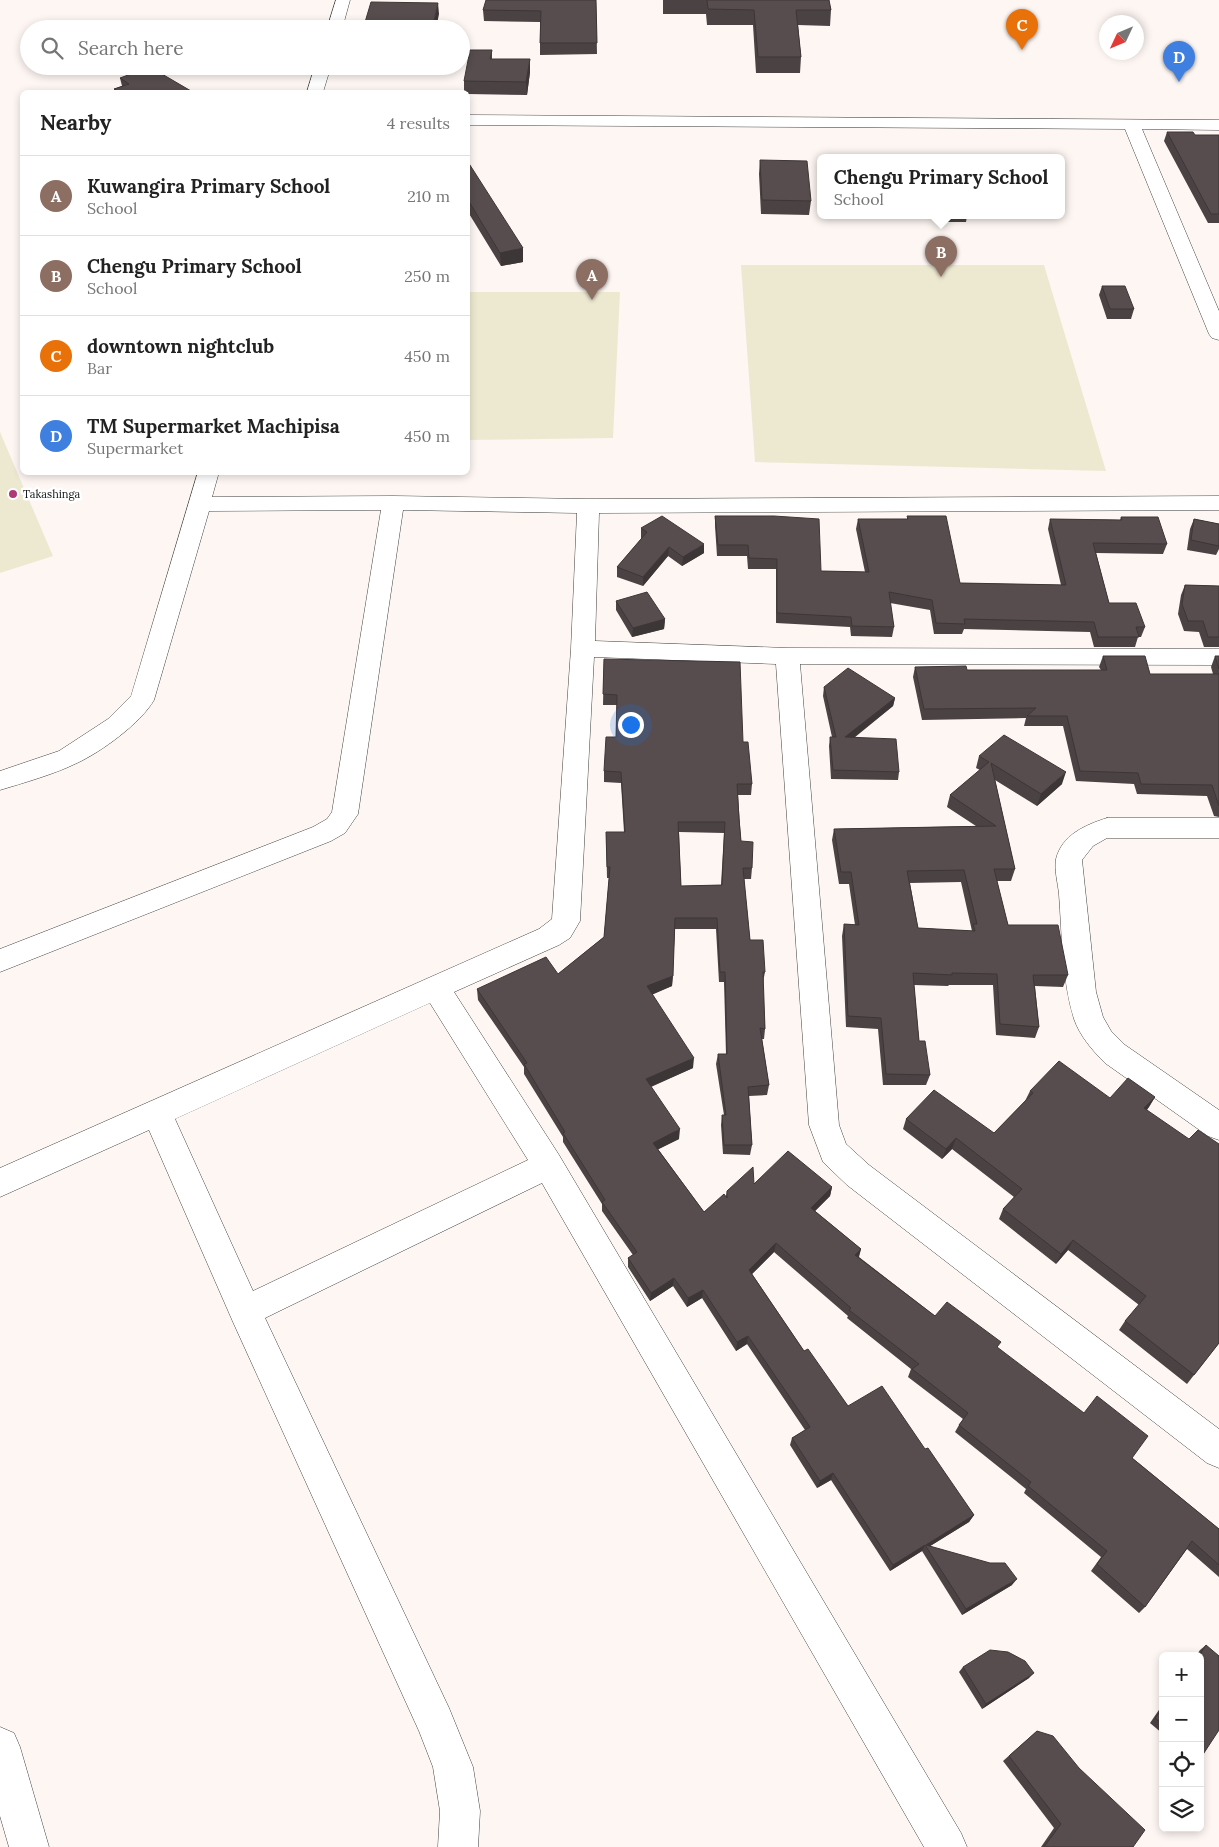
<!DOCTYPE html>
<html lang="en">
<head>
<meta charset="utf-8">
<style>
	body { margin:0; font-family:Lora,serif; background:#f2f2f2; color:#222 }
	.controls { position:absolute; right:15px; bottom:15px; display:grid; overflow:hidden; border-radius:8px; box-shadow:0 2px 8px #0003 }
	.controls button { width:45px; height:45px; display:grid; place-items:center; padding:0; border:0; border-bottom:1px solid #e0e0e0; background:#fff; color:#222; font:25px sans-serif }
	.compass { position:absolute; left:1099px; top:15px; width:45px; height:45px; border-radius:50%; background:#fff; box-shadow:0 2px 8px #0003; rotate:226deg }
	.you { position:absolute; left:630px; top:724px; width:18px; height:18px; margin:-12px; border:4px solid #fff; border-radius:50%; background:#1a73e8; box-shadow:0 0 0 8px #1a73e833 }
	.badge { display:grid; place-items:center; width:32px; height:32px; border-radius:50%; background:#b45309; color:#fff; font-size:16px; font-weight:700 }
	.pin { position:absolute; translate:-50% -41px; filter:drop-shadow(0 1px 2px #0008) }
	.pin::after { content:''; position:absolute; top:26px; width:18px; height:15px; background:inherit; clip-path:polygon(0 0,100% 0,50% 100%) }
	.popup { position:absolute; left:817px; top:154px; width:248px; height:65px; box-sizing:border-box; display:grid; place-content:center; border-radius:8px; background:#fff; filter:drop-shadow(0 1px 4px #0005); font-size:16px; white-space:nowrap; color:#767676 }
	.popup b { font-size:19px; color:#222 }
	.popup::after { content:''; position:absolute; left:50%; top:100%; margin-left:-10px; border:10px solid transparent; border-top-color:#fff }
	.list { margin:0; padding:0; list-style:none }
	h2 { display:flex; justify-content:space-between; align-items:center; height:65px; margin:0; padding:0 20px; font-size:21px }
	h2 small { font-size:16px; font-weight:400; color:#767676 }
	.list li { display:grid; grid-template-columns:32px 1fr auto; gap:15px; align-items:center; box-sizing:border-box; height:80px; padding:0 20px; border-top:1px solid #e0e0e0 }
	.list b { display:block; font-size:19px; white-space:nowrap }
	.list p { margin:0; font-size:16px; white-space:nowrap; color:#767676 }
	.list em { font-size:16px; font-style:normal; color:#767676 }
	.icon { flex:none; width:28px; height:28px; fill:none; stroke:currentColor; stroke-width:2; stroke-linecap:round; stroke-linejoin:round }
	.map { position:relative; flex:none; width:1219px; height:1847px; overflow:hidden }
	.search { position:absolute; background:#fff; box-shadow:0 2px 8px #0003; left:20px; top:20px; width:450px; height:55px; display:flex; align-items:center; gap:12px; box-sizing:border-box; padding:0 18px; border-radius:28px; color:#767676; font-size:19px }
	.panel { position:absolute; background:#fff; box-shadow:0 2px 8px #0003; left:20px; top:90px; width:450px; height:385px; border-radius:8px }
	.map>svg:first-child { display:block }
	.pitch { fill:#ede9d1 }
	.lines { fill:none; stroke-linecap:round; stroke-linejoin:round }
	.minor-casing { stroke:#424242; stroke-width:1 }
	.minor { fill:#fff; fill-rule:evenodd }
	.wall { fill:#4b4243; fill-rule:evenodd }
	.shaded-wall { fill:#3d3637 }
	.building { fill:#574d4e; stroke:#3d3637; fill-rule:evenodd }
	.poi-dot { fill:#af3877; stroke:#fff; stroke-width:2 }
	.labels { text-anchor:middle; stroke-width:5; stroke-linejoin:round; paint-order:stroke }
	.far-poi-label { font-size:11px; fill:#0f0f0f; stroke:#fff; text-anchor:start }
</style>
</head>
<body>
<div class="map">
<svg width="1219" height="1847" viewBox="0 0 1219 1847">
	<rect width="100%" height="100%" fill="#fdf6f3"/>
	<path class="pitch" d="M 1044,265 L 1106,471 L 755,462 L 741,265 Z
		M 468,292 L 620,292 L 613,438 L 468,440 Z
		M 0,432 L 53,556 L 0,573 Z"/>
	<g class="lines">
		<g class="minor-casing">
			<path id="minor" d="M 336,0 L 350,0 L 342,29 L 327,29 Z
				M 315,66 L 331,66 L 323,92 L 307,92 Z
				M 468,115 L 1219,120 L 1219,130 L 1142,129 L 1219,311 L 1219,340 L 1212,338 L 1209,334 L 1125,129 L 468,125 Z
				M 198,472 L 219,472 L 212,497 L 393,496 L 588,499 L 1219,496 L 1219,510 L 599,513 L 595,641 L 787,648 L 1219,649 L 1219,665 L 800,664 L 839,1125 L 846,1144 L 869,1165 L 1219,1429 L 1219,1468 L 1207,1463 L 847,1185 L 823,1162 L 809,1125 L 776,664 L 594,657 L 580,921 L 570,938 L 559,945 L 454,992 L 559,1155 L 961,1833 L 967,1847 L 924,1847 L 542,1183 L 265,1318 L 449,1708 L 473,1767 L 480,1811 L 478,1847 L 438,1847 L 440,1811 L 433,1767 L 419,1731 L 233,1322 L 149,1130 L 0,1197 L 0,1168 L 539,929 L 552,919 L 571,649 L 577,513 L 403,510 L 358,814 L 345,833 L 331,841 L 0,972 L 0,949 L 313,827 L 327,819 L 332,812 L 381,510 L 209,511 L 154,700 C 141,723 101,752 77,763 C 55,774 23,783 0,790 L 0,771 L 59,751 L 108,719 L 131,696 ZM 430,1003 L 528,1160 L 253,1291 L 175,1119 Z
				M 1107,818 L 1219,818 L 1219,838 L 1107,838 L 1093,846 L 1082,860 L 1096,992 L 1103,1017 L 1111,1031 L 1125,1045 L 1219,1110 L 1219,1140 L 1208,1136 L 1105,1063 C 1092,1050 1080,1036 1074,1019 C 1062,981 1062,934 1059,894 C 1058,884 1054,869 1056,859 C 1062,835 1085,825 1107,818 Z
				M 0,1727 L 14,1733 L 20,1747 L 49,1847 L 9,1847 L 0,1816 Z"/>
		</g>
		<use href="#minor" class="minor"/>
	</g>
	<path class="wall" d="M 596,0 L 597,54 L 540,55 L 540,22 L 484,21 L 483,10 Z
		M 663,0 L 829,0 L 831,10 L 830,26 L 798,25 L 801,57 L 800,73 L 756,73 L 753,25 L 707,25 L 706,14 L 663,14 Z
		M 492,50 L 492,59 L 530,59 L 530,72 L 527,95 L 468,94 L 468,92 L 464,92 L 464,81 Z
		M 120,78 L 191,91 L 192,92 L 115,92 L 114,89 L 122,86 Z
		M 1167,132 L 1195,135 L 1219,135 L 1219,223 L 1208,223 L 1164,141 Z
		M 760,160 L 811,201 L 809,215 L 761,214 L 759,174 Z
		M 468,162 L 523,262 L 501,266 L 468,212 Z
		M 941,216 L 967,216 L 966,222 L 942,222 Z
		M 1102,286 L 1134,309 L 1131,319 L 1107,319 L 1099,295 Z
		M 715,516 L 821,571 L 865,572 L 856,529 L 858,519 L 907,519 L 907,516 L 960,583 L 1061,585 L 1048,529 L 1050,519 L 1120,520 L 1121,517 L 1167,544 L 1163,554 L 1096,553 L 1109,603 L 1145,627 L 1141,637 L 1138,637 L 1135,647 L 1094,647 L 1090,632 L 964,629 L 962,634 L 934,634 L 930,610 L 890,603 L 894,627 L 892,637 L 851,636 L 850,627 L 776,623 L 776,569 L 748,569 L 747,556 L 717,556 L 715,526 Z
		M 1194,519 L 1219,524 L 1219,549 L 1216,555 L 1187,550 L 1190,529 Z
		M 641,528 L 704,553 L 682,566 L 668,556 L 643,586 L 617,577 L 617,567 L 642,538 L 641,538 Z
		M 1185,585 L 1219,586 L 1219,647 L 1204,647 L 1199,632 L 1184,631 L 1178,614 L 1181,595 Z
		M 616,601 L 665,619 L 664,629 L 632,637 L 616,610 Z
		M 1103,656 L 1150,674 L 1213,674 L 1211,667 L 1215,656 L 1219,656 L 1219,817 L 1214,816 L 1207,796 L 1137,794 L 1134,784 L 1076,781 L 1063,726 L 1024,726 L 1026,718 L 922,720 L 913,677 L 915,667 L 967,670 L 1101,670 L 1099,667 Z
		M 604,659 L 743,742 L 752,784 L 751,795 L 738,795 L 741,841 L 752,868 L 751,879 L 744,879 L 750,940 L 765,972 L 763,982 L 765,1029 L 764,1039 L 762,1039 L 769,1085 L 767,1095 L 749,1096 L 752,1145 L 750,1155 L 723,1154 L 721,1125 L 722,1115 L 724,1115 L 716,1064 L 718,1054 L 726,1054 L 724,982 L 719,982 L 716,929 L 675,929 L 672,986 L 652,994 L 693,1068 L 651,1087 L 679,1139 L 658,1149 L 704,1212 L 726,1196 L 727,1191 L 754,1184 L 832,1187 L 830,1196 L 815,1211 L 861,1249 L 859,1257 L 935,1316 L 998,1348 L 1219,1529 L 1219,1577 L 1187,1549 L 1145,1607 L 1139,1613 L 1091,1571 L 1101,1557 L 1024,1493 L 1026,1489 L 955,1432 L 959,1425 L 963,1419 L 908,1377 L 911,1369 L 847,1318 L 848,1316 L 774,1252 L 752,1274 L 804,1351 L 848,1406 L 925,1449 L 974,1515 L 969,1522 L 930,1546 L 1012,1585 L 962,1615 L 922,1551 L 890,1571 L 831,1480 L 817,1488 L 790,1445 L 792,1438 L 805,1430 L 747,1344 L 736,1351 L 702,1298 L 687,1307 L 673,1286 L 650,1301 L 628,1267 L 628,1258 L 633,1255 L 602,1211 L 602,1204 L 563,1142 L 563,1137 L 524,1074 L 524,1067 L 478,1000 L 477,989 L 558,974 L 604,937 L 609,878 L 607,878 L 606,832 L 624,832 L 621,783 L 604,782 L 604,771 L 616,737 L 617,705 L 603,705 ZM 679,832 L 724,833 L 721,885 L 681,886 Z
		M 824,687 L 895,698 L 893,706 L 854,738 L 899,772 L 898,780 L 831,779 L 829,746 L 830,737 L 832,737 L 823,696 Z
		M 979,756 L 1062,784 L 1037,806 L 995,780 L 1015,869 L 1011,881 L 997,881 L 1008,925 L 1068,975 L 1063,987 L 1035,986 L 1039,1027 L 1035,1038 L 996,1035 L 993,985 L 949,985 L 948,986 L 914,985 L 919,1041 L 930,1075 L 926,1085 L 883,1085 L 878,1029 L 846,1027 L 842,936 L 844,924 L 855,925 L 849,884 L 839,884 L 832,840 L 834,829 L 976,826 L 947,807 L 950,795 L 980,770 L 976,768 ZM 961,882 L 972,931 L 918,928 L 910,883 Z
		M 1030,1091 L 1110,1098 L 1155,1097 L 1147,1110 L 1219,1343 L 1187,1384 L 1119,1330 L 1125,1321 L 1139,1305 L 1068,1250 L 1056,1264 L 999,1219 L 1003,1209 L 1014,1197 L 952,1149 L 942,1159 L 903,1129 L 906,1119 L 994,1133 L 1025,1101 Z
		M 1206,1645 L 1200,1656 L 1196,1656 L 1200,1650 Z
		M 963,1667 L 1029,1678 L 982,1709 L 959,1672 Z
		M 1163,1704 L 1163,1734 L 1150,1723 Z
		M 1037,1731 L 1133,1847 L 1041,1847 L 1054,1828 L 1003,1761 Z"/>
	<path class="shaded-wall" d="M 438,3 L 439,14 L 436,29 L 432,29 Z
		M 530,59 L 530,72 L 527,95 L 526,82 Z
		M 523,248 L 523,262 L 501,266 L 500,253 Z
		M 704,544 L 704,553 L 682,566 L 683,557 Z
		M 669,547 L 668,556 L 643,586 L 643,577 Z
		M 665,619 L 664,629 L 632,637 L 633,628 Z
		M 895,698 L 893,706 L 843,746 L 845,737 Z
		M 1066,772 L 1062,784 L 1037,806 L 1041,794 Z
		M 673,976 L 672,986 L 647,997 L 647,986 Z
		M 694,1058 L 693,1068 L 645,1089 L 646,1079 Z
		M 1155,1097 L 1149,1107 L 1139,1119 L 1144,1108 Z
		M 680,1129 L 679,1139 L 653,1152 L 653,1143 Z
		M 956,1138 L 952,1149 L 942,1159 L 946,1149 Z
		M 832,1187 L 830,1196 L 809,1217 L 811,1208 Z
		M 1073,1240 L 1068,1250 L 1056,1264 L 1061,1254 Z
		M 776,1243 L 774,1252 L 748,1278 L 749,1270 Z
		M 861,1249 L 858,1258 L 855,1255 Z
		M 674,1278 L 673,1286 L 650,1301 L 651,1293 Z
		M 703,1290 L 702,1298 L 687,1307 L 688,1298 Z
		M 748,1336 L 747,1344 L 736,1351 L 737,1342 Z
		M 833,1473 L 831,1480 L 817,1488 L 820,1481 Z
		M 974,1515 L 969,1522 L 927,1548 L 925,1545 Z
		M 925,1545 L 922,1551 L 890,1571 L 893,1565 Z
		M 1017,1579 L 1012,1585 L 962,1615 L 966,1609 Z
		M 1034,1673 L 1029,1678 L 982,1709 L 986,1704 Z"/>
	<path class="building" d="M 486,0 L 596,0 L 597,43 L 540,43 L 541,11 L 483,10 Z
		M 707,0 L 829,0 L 831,10 L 796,10 L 801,57 L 758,57 L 754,10 L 708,9 Z
		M 371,2 L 438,3 L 432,29 L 363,29 Z
		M 470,50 L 492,50 L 490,59 L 530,59 L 526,82 L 464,81 Z
		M 150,67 L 191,91 L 187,92 L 121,92 L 114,89 L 129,84 L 120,78 Z
		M 1167,132 L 1193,132 L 1195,135 L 1219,135 L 1219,214 L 1211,214 Z
		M 760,160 L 807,161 L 811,201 L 762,200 Z
		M 468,162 L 523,248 L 500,253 L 468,200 Z
		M 1102,286 L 1125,286 L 1134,309 L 1110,309 Z
		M 662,516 L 704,544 L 683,557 L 669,547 L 643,577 L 617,567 L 647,532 L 641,528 Z
		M 715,516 L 774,516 L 819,519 L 821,571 L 869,572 L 858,519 L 908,519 L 907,516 L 946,516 L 960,583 L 1066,585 L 1050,519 L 1122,520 L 1121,517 L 1158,517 L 1167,544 L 1093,543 L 1109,603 L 1136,603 L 1145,627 L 1136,627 L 1139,637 L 1098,637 L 1094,622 L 964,619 L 965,624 L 936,623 L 932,600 L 889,592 L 894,627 L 852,626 L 851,617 L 777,613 L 777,559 L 749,558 L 748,545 L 718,545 Z
		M 1194,519 L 1219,524 L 1219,546 L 1191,540 Z
		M 1185,585 L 1219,586 L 1219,637 L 1208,637 L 1203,621 L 1188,621 L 1182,604 Z
		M 647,592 L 665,619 L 633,628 L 616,601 Z
		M 1103,656 L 1145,656 L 1150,674 L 1219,674 L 1219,806 L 1212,785 L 1141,784 L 1138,773 L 1080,771 L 1067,716 L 1027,716 L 1036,708 L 924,709 L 915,667 L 966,666 L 967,670 L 1107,670 Z
		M 1215,656 L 1219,656 L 1219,669 Z
		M 604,659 L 740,662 L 743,742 L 748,742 L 752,784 L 737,784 L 739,819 L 741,841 L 753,842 L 752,868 L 743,868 L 750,940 L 763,940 L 765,972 L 763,972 L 765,1029 L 760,1028 L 769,1085 L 748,1087 L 752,1145 L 724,1145 L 722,1115 L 726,1115 L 718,1054 L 727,1054 L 725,972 L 720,972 L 717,918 L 675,918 L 673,976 L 647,986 L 694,1058 L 646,1079 L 680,1129 L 653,1143 L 704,1212 L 724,1194 L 727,1198 L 727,1191 L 753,1167 L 754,1184 L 788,1151 L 832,1187 L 811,1208 L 861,1249 L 855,1255 L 935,1316 L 947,1302 L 1001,1342 L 997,1347 L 1084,1413 L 1097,1396 L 1148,1436 L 1132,1458 L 1219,1529 L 1219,1565 L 1192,1541 L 1145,1607 L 1097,1564 L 1107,1551 L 1028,1486 L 1031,1482 L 959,1425 L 968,1413 L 912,1369 L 919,1364 L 849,1310 L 851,1308 L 776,1243 L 749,1270 L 804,1351 L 808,1349 L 848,1406 L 882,1386 L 925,1449 L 928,1448 L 974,1515 L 926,1545 L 990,1563 L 1005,1563 L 1017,1579 L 966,1609 L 925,1545 L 893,1565 L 833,1473 L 820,1481 L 792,1438 L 810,1427 L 748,1336 L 737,1342 L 703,1290 L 688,1298 L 674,1278 L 651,1293 L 628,1258 L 637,1252 L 602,1202 L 605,1200 L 563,1133 L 565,1132 L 524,1064 L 527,1063 L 477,989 L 546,957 L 558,974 L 604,937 L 610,867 L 607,867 L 606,832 L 625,832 L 621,772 L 604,771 L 606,737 L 616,737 L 617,695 L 603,694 ZM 678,822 L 725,822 L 722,885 L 681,886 Z
		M 848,668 L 895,698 L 845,737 L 896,739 L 899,772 L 833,770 L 830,737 L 836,737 L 824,687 Z
		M 1004,735 L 1066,772 L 1041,794 L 991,763 L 1015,869 L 994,869 L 1008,925 L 1058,925 L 1068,975 L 1033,975 L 1039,1027 L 1000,1024 L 997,974 L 952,973 L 952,975 L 913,973 L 919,1041 L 925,1041 L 930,1075 L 886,1074 L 881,1018 L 848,1016 L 844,924 L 859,925 L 851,872 L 841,872 L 834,829 L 996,826 L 950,795 L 989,762 L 979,756 ZM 964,870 L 977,924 L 973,924 L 975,931 L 918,928 L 907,871 Z
		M 1059,1061 L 1110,1098 L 1128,1078 L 1155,1097 L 1144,1108 L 1189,1139 L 1198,1130 L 1219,1144 L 1219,1343 L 1194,1375 L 1125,1321 L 1146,1296 L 1073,1240 L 1061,1254 L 1003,1209 L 1022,1189 L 956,1138 L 946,1149 L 906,1119 L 934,1090 L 994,1133 L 1033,1093 L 1030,1091 Z
		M 1206,1645 L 1219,1656 L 1219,1730 L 1200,1759 L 1200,1656 L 1199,1656 Z
		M 990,1650 L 1008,1652 L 1025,1661 L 1034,1673 L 986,1704 L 963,1667 Z
		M 1163,1708 L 1163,1725 L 1155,1718 Z
		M 1037,1731 L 1053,1736 L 1079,1768 L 1145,1830 L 1133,1847 L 1044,1847 L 1061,1824 L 1009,1756 Z"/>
	<circle class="poi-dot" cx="13" cy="494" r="5"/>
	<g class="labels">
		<g class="far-poi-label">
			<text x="23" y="498">Takashinga</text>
		</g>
	</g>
</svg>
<div class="controls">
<button>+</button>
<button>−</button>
<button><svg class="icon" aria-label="locate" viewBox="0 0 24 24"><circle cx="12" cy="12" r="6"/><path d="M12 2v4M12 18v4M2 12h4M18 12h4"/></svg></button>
<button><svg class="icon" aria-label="layers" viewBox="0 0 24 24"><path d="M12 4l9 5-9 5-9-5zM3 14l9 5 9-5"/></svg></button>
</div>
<svg class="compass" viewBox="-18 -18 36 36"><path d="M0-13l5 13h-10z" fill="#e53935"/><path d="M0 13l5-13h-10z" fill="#767676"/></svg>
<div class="you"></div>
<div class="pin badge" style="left:592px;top:300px;background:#8d6e63">A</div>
<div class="pin badge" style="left:941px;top:277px;background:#8d6e63">B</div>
<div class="popup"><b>Chengu Primary School</b>School</div>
<div class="pin badge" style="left:1022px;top:50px;background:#e8710a">C</div>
<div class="pin badge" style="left:1179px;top:82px;background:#3f7fe0">D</div>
<div class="search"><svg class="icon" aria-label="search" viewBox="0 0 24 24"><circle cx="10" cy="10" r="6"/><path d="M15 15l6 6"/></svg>Search here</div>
<section class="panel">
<h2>Nearby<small>4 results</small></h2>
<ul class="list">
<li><span class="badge" style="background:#8d6e63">A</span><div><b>Kuwangira Primary School</b><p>School</p></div><em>210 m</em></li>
<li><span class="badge" style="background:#8d6e63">B</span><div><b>Chengu Primary School</b><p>School</p></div><em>250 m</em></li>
<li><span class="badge" style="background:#e8710a">C</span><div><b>downtown nightclub</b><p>Bar</p></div><em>450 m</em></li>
<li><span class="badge" style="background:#3f7fe0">D</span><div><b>TM Supermarket Machipisa</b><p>Supermarket</p></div><em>450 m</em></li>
</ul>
</section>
</div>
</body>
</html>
